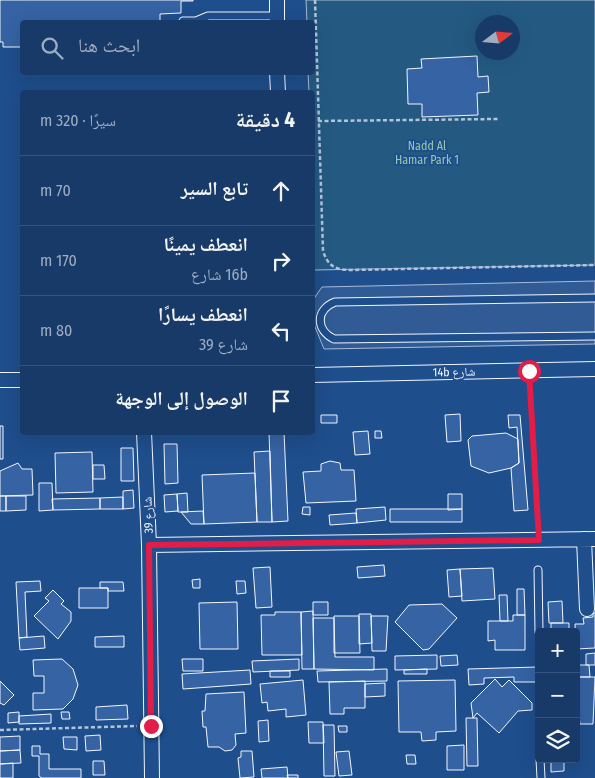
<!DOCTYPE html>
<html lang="ar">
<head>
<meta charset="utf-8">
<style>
	body { margin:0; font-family:"Fira Sans Condensed","Noto Naskh Arabic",sans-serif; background:#20416f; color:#f1f3f6; direction:rtl }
	.controls { position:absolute; right:15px; bottom:15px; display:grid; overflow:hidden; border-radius:5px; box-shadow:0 5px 20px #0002 }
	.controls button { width:45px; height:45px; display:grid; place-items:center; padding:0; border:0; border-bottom:1px solid #36547d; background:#173a69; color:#f1f3f6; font:25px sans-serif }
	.compass { position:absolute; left:475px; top:15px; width:45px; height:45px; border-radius:50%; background:#173a69; box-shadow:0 5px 20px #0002; rotate:74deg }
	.stop { position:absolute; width:15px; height:15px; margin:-11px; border:4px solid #e11d48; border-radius:50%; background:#fff }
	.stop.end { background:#e11d48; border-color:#fff; box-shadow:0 1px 5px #0008 }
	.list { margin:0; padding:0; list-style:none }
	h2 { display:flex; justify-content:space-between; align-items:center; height:65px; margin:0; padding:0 20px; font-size:21px }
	h2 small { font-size:16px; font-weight:400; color:#9eadc0 }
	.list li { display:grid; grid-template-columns:32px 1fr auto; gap:15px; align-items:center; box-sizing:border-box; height:70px; padding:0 20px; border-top:1px solid #36547d }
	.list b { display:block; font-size:19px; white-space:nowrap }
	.list p { margin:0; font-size:16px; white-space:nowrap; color:#9eadc0 }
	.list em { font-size:16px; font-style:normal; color:#9eadc0 }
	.icon { flex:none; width:28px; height:28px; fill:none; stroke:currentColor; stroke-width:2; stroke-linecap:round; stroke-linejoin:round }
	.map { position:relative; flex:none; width:595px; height:778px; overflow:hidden; direction:ltr }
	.search { position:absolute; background:#173a69; box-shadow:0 5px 20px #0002; left:20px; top:20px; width:295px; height:55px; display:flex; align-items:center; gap:12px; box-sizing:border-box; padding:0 18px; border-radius:5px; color:#9eadc0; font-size:19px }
	.panel { position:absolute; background:#173a69; box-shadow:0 5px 20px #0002; left:20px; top:90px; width:295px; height:345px; border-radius:5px; direction:rtl }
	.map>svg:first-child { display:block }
	.green { fill:#245a82; stroke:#a8bbd7; fill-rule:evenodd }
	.parking { fill:#305b95; stroke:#a8bbd7 }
	.building { fill:#3563a3; stroke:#f2f6ff }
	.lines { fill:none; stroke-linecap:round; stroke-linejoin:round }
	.service-casing { stroke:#f2f6ff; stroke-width:9 }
	.minor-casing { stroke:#f2f6ff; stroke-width:16 }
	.path { stroke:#b3c4dc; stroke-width:2.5; stroke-dasharray:4 2.5; stroke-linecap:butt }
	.service { stroke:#1f4e8c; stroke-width:7 }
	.minor { stroke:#1f4e8c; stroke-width:14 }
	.route { stroke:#e11d48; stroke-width:6 }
	.labels { text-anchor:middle; stroke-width:4; stroke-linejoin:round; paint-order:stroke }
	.park-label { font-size:12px; fill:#97c8a6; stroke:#1f4e8c }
	.street-label { font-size:12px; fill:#f2f6ff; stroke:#1f4e8c }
</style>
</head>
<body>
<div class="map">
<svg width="595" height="778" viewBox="0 0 595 778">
	<rect width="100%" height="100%" fill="#1f4e8c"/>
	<path class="green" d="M 306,0 L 595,0 L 595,265 L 314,270 L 312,92 L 309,92 L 308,73 L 312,72 L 312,22 L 307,22 ZM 482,22 L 512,22 L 512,52 L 482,52 Z"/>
	<path class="parking" d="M 595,281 L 595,344 L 324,349 L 313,322 L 313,300 L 322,287 Z"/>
	<path class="building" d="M 0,0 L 193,0 L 193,1 L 181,1 L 181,13 L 160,14 L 160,21 L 22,22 L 22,47 L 3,47 L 3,42 L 0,42 Z
		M 477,56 L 478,77 L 488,76 L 489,92 L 477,93 L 478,115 L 422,117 L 422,104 L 408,104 L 407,69 L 422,68 L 421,59 Z
		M 460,414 L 461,441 L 447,442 L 445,415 Z
		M 321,415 L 337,415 L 337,423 L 321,423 Z
		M 508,415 L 520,415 L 528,510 L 514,511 L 511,468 L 519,463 L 517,427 L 509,428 Z
		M 0,426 L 3,426 L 3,459 L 0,459 Z
		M 368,431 L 370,454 L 355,455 L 353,432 Z
		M 375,431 L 381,431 L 382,438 L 375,438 Z
		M 269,432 L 284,432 L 288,521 L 272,522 Z
		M 506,433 L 518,439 L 519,463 L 511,468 L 489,473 L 471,466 L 468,440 L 472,436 Z
		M 164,444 L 177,444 L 178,483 L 165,484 Z
		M 121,448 L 133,448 L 134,481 L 121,481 Z
		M 270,451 L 272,522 L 257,522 L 254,452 Z
		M 92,452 L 93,492 L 56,493 L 55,453 Z
		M 330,461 L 340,463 L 341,470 L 354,470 L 356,501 L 306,503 L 303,472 L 321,471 L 321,464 Z
		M 18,463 L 22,469 L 32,469 L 33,495 L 0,496 L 0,471 Z
		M 93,465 L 104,465 L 105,479 L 93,479 Z
		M 255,473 L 257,522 L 204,524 L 202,475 Z
		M 39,483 L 52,483 L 53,510 L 39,511 Z
		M 133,490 L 134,508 L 123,509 L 123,491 Z
		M 187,493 L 188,512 L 178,512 L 177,494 Z
		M 177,494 L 178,511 L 165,512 L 164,495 Z
		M 448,494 L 462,494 L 462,509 L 448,510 Z
		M 0,496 L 6,496 L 6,511 L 0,511 Z
		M 6,496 L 26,496 L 26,510 L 6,511 Z
		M 123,497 L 123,509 L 100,509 L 100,498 Z
		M 100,498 L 100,509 L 53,510 L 52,499 Z
		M 303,507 L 310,507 L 310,515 L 302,514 Z
		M 385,507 L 386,520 L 357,523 L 356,509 Z
		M 390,509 L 462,509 L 462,522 L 390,522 Z
		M 203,511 L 204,524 L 191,524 L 181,512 Z
		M 356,513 L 357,523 L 330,525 L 329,515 Z
		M 384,565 L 385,576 L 358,578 L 357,567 Z
		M 270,567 L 272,607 L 256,608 L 253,568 Z
		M 493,568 L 495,599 L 462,601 L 460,569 Z
		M 460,569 L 462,596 L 449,597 L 447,570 Z
		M 200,579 L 200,588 L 193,588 L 192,580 Z
		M 40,581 L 41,591 L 25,592 L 27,637 L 19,638 L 16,582 Z
		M 236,581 L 245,581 L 246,593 L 237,594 Z
		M 100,582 L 123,582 L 124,591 L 108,591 L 108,588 L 100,588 Z
		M 79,588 L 108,588 L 108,608 L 79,608 Z
		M 517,589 L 524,589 L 525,615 L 517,615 Z
		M 53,590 L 64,601 L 61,604 L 71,612 L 71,621 L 58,639 L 34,616 L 49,601 L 45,598 Z
		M 499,595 L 507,595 L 508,621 L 500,621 Z
		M 562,601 L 563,623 L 549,623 L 548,602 Z
		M 237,602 L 238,649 L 200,649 L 199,603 Z
		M 313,602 L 328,602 L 328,615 L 313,615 Z
		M 442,604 L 457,618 L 429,649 L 423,650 L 395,622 L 409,605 Z
		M 313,611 L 314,669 L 302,669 L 301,612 Z
		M 275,612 L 301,612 L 302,655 L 262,655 L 261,615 L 275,615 Z
		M 593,613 L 595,613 L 595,648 L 576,649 L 575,624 L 584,624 L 583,618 L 593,617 Z
		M 359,614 L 371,614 L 372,643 L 359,644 Z
		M 513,615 L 525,615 L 525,650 L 495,650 L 495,640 L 488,641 L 488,621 L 513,621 Z
		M 334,616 L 359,616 L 360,653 L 334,653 Z
		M 371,616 L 388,616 L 386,651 L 372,651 Z
		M 313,618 L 334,618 L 335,657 L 374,657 L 374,670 L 314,669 Z
		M 551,623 L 569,623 L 569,632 L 551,632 Z
		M 44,636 L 45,648 L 20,650 L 19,638 Z
		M 124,636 L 124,647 L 95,647 L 95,637 Z
		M 595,653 L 595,665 L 586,665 L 586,654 Z
		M 437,655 L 437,669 L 395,670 L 395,656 Z
		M 457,655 L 458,665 L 441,666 L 440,656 Z
		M 62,659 L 73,669 L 78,685 L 73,699 L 63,709 L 33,710 L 33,693 L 44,693 L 44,676 L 34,676 L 33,660 Z
		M 182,659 L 203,659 L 203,671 L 183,671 Z
		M 299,659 L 299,670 L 253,672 L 252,661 Z
		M 576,665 L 589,665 L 590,677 L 576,677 Z
		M 538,667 L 539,682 L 514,682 L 514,677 L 484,678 L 484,684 L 469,685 L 468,669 Z
		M 387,669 L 387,681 L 318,682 L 317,671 Z
		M 427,669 L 427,674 L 404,674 L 404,670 Z
		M 250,670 L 251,684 L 183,689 L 182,674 Z
		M 270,671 L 290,671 L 290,677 L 270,677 Z
		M 576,677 L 595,677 L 593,724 L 580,724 L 579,717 L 576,717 Z
		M 495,679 L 502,687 L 509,680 L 532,703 L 532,710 L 518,711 L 499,733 L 477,713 L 473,718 L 471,703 Z
		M 303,680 L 306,715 L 286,717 L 286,709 L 268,711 L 267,702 L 262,703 L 260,684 Z
		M 455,680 L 456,731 L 436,732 L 436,740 L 422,741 L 421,732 L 399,732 L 398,681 Z
		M 0,681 L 14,695 L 4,705 L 0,703 Z
		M 365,681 L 365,708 L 344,708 L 344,714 L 330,714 L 329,682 Z
		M 385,683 L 385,696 L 365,697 L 365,684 Z
		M 244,692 L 246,733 L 235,734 L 236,745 L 232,750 L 225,751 L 219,747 L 208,747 L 206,727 L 203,727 L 202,711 L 205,711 L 206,694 Z
		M 127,705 L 128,719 L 96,720 L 96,707 Z
		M 19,712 L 19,722 L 8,723 L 8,713 Z
		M 61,712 L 69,712 L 70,719 L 62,719 Z
		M 51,714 L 51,723 L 19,724 L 19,716 Z
		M 466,718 L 477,718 L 478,766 L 467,766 Z
		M 268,720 L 269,741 L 259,742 L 258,721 Z
		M 308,722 L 323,722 L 324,743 L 309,743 Z
		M 323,725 L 334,725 L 335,776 L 324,776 Z
		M 338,726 L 347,726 L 347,732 L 339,732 Z
		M 100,735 L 101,750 L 86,751 L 85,736 Z
		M 20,736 L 20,750 L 0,751 L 0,737 Z
		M 63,737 L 77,737 L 77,750 L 64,749 Z
		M 464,745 L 464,770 L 447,770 L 447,746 Z
		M 32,746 L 40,746 L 40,754 L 49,754 L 49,769 L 81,769 L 81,778 L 42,778 L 39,776 L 39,756 L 32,756 Z
		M 20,750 L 21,763 L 0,764 L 0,751 Z
		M 241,751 L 252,751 L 254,777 L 240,778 L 238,758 L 241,757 Z
		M 349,751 L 352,775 L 339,776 L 336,752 Z
		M 406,755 L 415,755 L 416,764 L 407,764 Z
		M 551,759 L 564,759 L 564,771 L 551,772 Z
		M 93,761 L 104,761 L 105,775 L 93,775 Z
		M 13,763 L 13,778 L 0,778 L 0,764 Z
		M 287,767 L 288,778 L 262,778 L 261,769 Z
		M 287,775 L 298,775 L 298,778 L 288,778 Z"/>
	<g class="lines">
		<g class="service-casing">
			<path id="service" d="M 183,21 L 196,21 L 208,16 L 277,16
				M 595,298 L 335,302 C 315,310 316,330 334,339 L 595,336
				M 538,570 L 539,632
				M 540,759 L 541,778"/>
		</g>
		<g class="minor-casing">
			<path id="minor" d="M 277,0 L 277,22
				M 277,72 L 278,92
				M 312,375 L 595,369
				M 0,380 L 22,380
				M 144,432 L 149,545 L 152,778
				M 584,539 L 587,609
				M 149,545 L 595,539"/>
		</g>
		<path class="path" d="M 315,0 L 323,251 C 328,266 335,270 351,270 L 595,265
			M 318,121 L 498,119
			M 530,385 L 538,526
			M 0,730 L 137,726"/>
		<use href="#service" class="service"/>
		<use href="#minor" class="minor"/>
	</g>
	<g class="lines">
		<path class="route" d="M 151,726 L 149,545 L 539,540 L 529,371"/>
	</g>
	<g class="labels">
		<g class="park-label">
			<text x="427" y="150">Nadd Al<tspan x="427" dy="14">Hamar Park 1</tspan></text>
		</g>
		<g class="street-label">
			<text transform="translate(454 372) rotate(-1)" y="4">14b شارع</text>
			<text transform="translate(148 515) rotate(-92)" y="4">شارع 39</text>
		</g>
	</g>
</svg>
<div class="controls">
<button>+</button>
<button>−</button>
<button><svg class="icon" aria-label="layers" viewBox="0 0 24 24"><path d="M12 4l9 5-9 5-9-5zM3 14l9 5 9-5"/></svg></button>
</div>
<svg class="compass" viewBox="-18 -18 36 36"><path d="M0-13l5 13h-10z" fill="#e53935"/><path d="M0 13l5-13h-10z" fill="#9eadc0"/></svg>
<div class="stop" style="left:529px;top:371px"></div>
<div class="stop end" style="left:151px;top:726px"></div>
<div class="search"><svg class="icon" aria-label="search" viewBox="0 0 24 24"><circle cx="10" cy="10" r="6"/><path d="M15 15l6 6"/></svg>ابحث هنا</div>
<section class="panel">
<h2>4 دقيقة<small>سيرًا · 320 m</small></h2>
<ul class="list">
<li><svg class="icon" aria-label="ahead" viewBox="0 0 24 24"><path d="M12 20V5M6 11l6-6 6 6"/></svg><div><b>تابع السير</b></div><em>70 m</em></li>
<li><svg class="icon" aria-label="right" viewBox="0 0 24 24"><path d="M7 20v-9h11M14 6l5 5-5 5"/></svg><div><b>انعطف يمينًا</b><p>16b شارع</p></div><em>170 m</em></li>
<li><svg class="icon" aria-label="left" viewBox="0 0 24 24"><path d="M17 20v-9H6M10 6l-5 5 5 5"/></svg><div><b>انعطف يسارًا</b><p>شارع 39</p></div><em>80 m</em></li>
<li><svg class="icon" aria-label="arrive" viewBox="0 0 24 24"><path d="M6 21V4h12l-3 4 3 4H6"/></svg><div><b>الوصول إلى الوجهة</b></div></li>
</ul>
</section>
</div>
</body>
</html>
